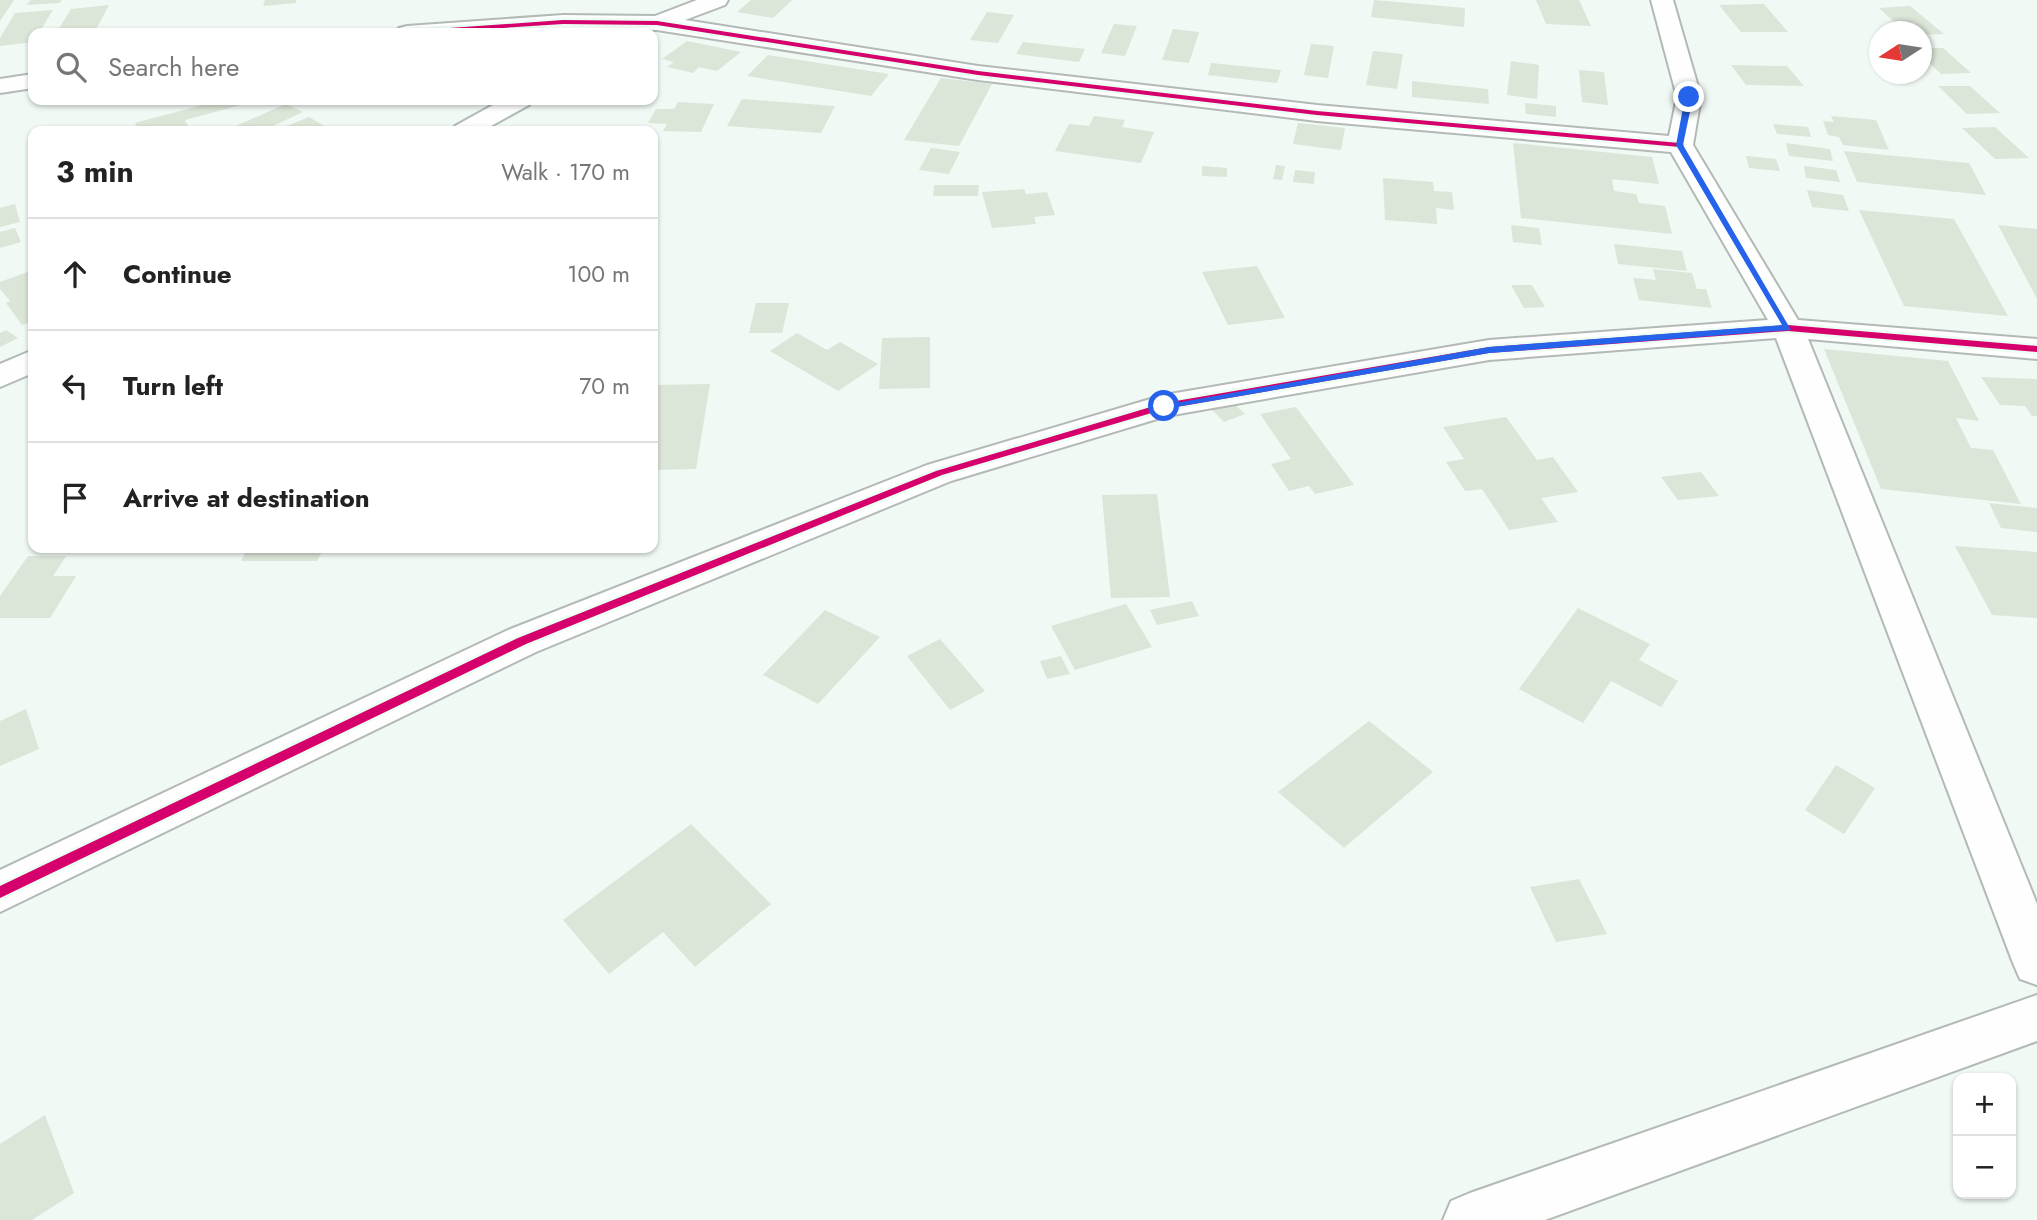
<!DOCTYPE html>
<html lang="en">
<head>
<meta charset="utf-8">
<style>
	body { margin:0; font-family:Jost,sans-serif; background:#f2f2f2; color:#222 }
	.controls { position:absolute; right:21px; bottom:21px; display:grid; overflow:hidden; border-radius:14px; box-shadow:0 2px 5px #0004 }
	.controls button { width:63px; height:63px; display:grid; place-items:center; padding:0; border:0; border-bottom:2px solid #e0e0e0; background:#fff; color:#222; font:35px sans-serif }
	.compass { position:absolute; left:1869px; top:21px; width:63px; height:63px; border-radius:50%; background:#fff; box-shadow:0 2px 5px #0004; rotate:258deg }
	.stop { position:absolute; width:21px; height:21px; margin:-16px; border:5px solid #2563eb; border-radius:50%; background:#fff }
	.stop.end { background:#2563eb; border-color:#fff; box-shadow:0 2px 7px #0008 }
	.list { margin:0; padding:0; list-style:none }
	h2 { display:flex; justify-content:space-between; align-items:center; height:91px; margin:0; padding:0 28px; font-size:30px }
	h2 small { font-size:23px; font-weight:400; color:#767676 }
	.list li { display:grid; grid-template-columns:46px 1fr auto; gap:21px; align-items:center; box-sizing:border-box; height:112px; padding:0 28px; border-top:2px solid #e0e0e0 }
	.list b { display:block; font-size:26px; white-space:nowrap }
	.list em { font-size:23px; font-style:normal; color:#767676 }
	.icon { flex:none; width:38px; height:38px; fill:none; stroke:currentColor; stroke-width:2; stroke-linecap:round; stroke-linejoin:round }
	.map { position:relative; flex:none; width:2037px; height:1220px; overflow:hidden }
	.search { position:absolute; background:#fff; box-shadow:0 2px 5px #0004; left:28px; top:28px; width:630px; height:77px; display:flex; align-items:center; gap:18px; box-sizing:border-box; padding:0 24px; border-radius:14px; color:#767676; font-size:26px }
	.panel { position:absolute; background:#fff; box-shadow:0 2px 5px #0004; left:28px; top:126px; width:630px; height:427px; border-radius:14px }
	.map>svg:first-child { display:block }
	.building { fill:#dbe5d8 }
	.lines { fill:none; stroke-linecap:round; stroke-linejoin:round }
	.minor-casing { stroke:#b3bab6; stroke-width:4 }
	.minor { fill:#fdfefd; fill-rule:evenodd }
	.cycleway-casing { stroke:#ecfdf3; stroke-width:5 }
	.cycleway { fill:#d6006c; fill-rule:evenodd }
	.route { fill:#2563eb }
</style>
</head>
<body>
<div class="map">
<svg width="2037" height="1220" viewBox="0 0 2037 1220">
	<rect width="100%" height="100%" fill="#f0f9f4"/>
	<path class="building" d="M 0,0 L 14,0 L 0,21 Z
		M 31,0 L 62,0 L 59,3 L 26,5 Z
		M 265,0 L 296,0 L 296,3 L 263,6 Z
		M 751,0 L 792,0 L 773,18 L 737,12 Z
		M 1374,0 L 1465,8 L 1464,27 L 1371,17 Z
		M 1536,0 L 1579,0 L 1591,26 L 1546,24 Z
		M 1764,4 L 1788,32 L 1741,32 L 1719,5 Z
		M 109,5 L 94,33 L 56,33 L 71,9 Z
		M 1910,6 L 1944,34 L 1922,35 L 1922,32 L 1905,32 L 1879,8 Z
		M 53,10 L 39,33 L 33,33 L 33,42 L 0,46 L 0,38 L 15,13 Z
		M 987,12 L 1014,15 L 998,43 L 970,40 Z
		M 1114,24 L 1137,26 L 1125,56 L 1101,53 Z
		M 598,25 L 597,33 L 521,33 L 522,30 Z
		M 1173,29 L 1199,32 L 1189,63 L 1162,60 Z
		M 687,41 L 741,52 L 717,71 L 699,67 L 693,73 L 667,67 L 674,62 L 662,59 Z
		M 1023,42 L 1085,49 L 1079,62 L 1016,54 Z
		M 1311,44 L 1334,46 L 1328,78 L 1304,75 Z
		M 1922,48 L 1943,48 L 1971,73 L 1941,74 L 1922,56 Z
		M 1373,51 L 1403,54 L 1397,89 L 1366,85 Z
		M 768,55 L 889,74 L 871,96 L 747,76 Z
		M 1511,61 L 1539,65 L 1537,99 L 1507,95 Z
		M 1211,63 L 1281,70 L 1277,83 L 1208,75 Z
		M 1731,65 L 1787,66 L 1804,86 L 1746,85 Z
		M 1579,70 L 1604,72 L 1608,105 L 1582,102 Z
		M 941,78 L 992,84 L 959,146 L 904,140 Z
		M 1412,81 L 1488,89 L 1489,104 L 1412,97 Z
		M 1938,86 L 1970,86 L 2000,113 L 1967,114 Z
		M 742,99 L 835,106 L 821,133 L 727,126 Z
		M 221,100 L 256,101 L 185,120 L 189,128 L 179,131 L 139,131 L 135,123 Z
		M 678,102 L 714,104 L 701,132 L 663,131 L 667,124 L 648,123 L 656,109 L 674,109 Z
		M 1525,103 L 1556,106 L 1556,117 L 1526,114 Z
		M 286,104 L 303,112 L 262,131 L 224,131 Z
		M 1094,116 L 1125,120 L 1122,127 L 1154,132 L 1141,163 L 1055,151 L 1069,124 L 1089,126 Z
		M 1831,116 L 1876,120 L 1889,150 L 1843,145 L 1839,137 L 1828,135 L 1823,121 L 1834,122 Z
		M 309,117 L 333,131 L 274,131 Z
		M 1298,123 L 1345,128 L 1341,150 L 1293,144 Z
		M 1773,124 L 1808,127 L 1811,137 L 1777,134 Z
		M 1995,127 L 2029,158 L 1995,159 L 1962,128 Z
		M 1513,143 L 1652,157 L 1659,184 L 1612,179 L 1614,191 L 1636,194 L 1639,203 L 1665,206 L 1672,234 L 1521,218 Z
		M 1786,143 L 1830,149 L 1833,161 L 1789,156 Z
		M 931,148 L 960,152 L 949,174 L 919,170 Z
		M 1844,151 L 1969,163 L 1986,195 L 1857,182 Z
		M 1746,156 L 1776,159 L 1780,171 L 1749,168 Z
		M 1276,165 L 1285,166 L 1282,180 L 1273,179 Z
		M 1202,166 L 1227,168 L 1227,177 L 1202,176 Z
		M 1804,166 L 1836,170 L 1840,182 L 1806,178 Z
		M 1295,170 L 1315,172 L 1314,184 L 1293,182 Z
		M 1383,178 L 1433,182 L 1434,191 L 1452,192 L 1454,210 L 1436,208 L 1437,224 L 1385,220 Z
		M 934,185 L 979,185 L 978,196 L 933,196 Z
		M 1024,189 L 1026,194 L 1047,192 L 1055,215 L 1034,217 L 1036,224 L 992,228 L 982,192 Z
		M 1807,190 L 1843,195 L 1849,211 L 1812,207 Z
		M 15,204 L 20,222 L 0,227 L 0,208 Z
		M 1859,210 L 1954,219 L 2008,316 L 1904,306 Z
		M 1511,225 L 1539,228 L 1542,245 L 1513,242 Z
		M 1998,225 L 2037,229 L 2037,299 Z
		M 15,228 L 21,242 L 0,248 L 0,232 Z
		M 1614,244 L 1682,251 L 1687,271 L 1618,264 Z
		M 1257,266 L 1285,318 L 1228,325 L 1202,272 Z
		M 1653,269 L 1692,273 L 1697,289 L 1706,289 L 1712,308 L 1639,300 L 1633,278 L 1656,280 Z
		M 33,270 L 33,321 L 22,325 L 6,303 L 10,301 L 0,289 L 0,282 Z
		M 1511,285 L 1532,285 L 1545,307 L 1524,308 Z
		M 756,303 L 789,303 L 782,333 L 749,333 Z
		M 6,330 L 18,338 L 0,347 L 0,333 Z
		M 797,333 L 827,350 L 840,342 L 878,364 L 838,391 L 770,351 Z
		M 930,337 L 930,388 L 879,389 L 882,338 Z
		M 1824,349 L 1948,361 L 1979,421 L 1956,418 L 1971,448 L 1993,450 L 2021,504 L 1881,489 Z
		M 1981,377 L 2037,379 L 2037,416 L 2032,416 L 2025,406 L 2000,405 Z
		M 710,384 L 696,469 L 653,470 L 653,385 Z
		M 1230,400 L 1245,414 L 1224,422 L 1209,407 Z
		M 1296,407 L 1354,485 L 1315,494 L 1309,486 L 1289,491 L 1271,464 L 1291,459 L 1260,414 Z
		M 1506,417 L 1537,460 L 1553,457 L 1578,492 L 1541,498 L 1558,522 L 1509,530 L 1482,489 L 1465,491 L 1446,462 L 1464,459 L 1443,427 Z
		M 1701,472 L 1719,496 L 1678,500 L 1661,477 Z
		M 1157,494 L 1170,597 L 1111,598 L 1102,495 Z
		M 1989,503 L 2037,508 L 2037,532 L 2001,528 Z
		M 1955,546 L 2037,552 L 2037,618 L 1992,615 Z
		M 248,548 L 324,548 L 317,561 L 241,561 Z
		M 28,556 L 66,556 L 53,576 L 76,576 L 50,618 L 0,618 L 0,596 Z
		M 1192,601 L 1199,616 L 1157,625 L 1150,610 Z
		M 1126,604 L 1152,647 L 1075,670 L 1051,626 Z
		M 1578,608 L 1650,644 L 1639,660 L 1678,681 L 1661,707 L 1611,681 L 1583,723 L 1519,689 Z
		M 825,610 L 880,637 L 818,704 L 763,675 Z
		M 940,639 L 985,691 L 950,710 L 907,656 Z
		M 1061,656 L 1070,674 L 1047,679 L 1040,661 Z
		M 26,709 L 39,749 L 0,766 L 0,721 Z
		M 1369,721 L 1433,772 L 1344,848 L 1278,792 Z
		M 1836,765 L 1875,788 L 1844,834 L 1805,810 Z
		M 691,824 L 771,904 L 695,967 L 663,932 L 609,974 L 563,920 Z
		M 1579,879 L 1607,934 L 1556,942 L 1530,887 Z
		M 45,1115 L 74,1193 L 32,1220 L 0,1220 L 0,1144 Z"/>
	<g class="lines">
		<g class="minor-casing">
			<path id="minor" d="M 697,0 L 728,0 L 725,5 L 685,20 L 978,66 L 1317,105 L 1669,136 L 1677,97 L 1651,0 L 1673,0 L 1701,97 L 1693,145 L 1798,320 L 2037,339 L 2037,359 L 1808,339 L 2037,904 L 2037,985 L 2020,979 L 2013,963 L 1776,338 L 1489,360 L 1167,416 L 951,481 L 536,652 L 0,912 L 0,870 L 508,630 L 927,465 L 1164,395 L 1489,340 L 1768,320 L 1671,152 L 1317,121 L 978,80 L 657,30 L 595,28 L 486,33 L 395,33 L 399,28 L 407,26 L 563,15 L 655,16 Z
				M 33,74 L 33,88 L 0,93 L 0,79 Z
				M 502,100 L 532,100 L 529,105 L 482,131 L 451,131 L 455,126 Z
				M 33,350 L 33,373 L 0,387 L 0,364 Z
				M 2037,995 L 2037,1041 L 1545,1220 L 1443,1220 L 1451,1201 L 1470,1193 Z"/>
		</g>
		<use href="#minor" class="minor"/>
		<g class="cycleway-casing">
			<path id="cycleway" d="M 563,20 L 657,21 L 978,71 L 1317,111 L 1680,143 L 1684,145 L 1680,147 L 1317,115 L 978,75 L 657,25 L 563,24 L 426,33 L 404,33 L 407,31 Z
				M 1788,325 L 2037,346 L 2037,352 L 1788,331 L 1489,353 L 1165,409 L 942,475 L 526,644 L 0,898 L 0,886 L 518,638 L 936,471 L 1164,403 L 1489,347 Z"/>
		</g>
		<use href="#cycleway" class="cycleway"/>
	</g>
	<path class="route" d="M 1689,95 L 1693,97 L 1683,145 L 1791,330 L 1489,353 L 1164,409 L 1159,406 L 1489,347 L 1782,325 L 1676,145 L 1685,97 Z"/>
</svg>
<div class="controls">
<button>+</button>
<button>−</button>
</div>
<svg class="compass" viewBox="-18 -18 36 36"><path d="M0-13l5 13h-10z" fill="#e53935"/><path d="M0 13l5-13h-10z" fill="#767676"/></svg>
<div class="stop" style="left:1164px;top:406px"></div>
<div class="stop end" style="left:1689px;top:97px"></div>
<div class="search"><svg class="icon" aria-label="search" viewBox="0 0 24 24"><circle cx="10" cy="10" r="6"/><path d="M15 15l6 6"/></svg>Search here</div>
<section class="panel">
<h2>3 min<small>Walk · 170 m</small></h2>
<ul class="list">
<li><svg class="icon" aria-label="ahead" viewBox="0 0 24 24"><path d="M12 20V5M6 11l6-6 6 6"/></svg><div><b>Continue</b></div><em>100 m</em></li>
<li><svg class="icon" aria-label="left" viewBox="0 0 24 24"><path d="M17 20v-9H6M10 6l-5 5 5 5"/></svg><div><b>Turn left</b></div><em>70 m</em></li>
<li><svg class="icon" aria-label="arrive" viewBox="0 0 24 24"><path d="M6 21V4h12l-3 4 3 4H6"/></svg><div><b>Arrive at destination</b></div></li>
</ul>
</section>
</div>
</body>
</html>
